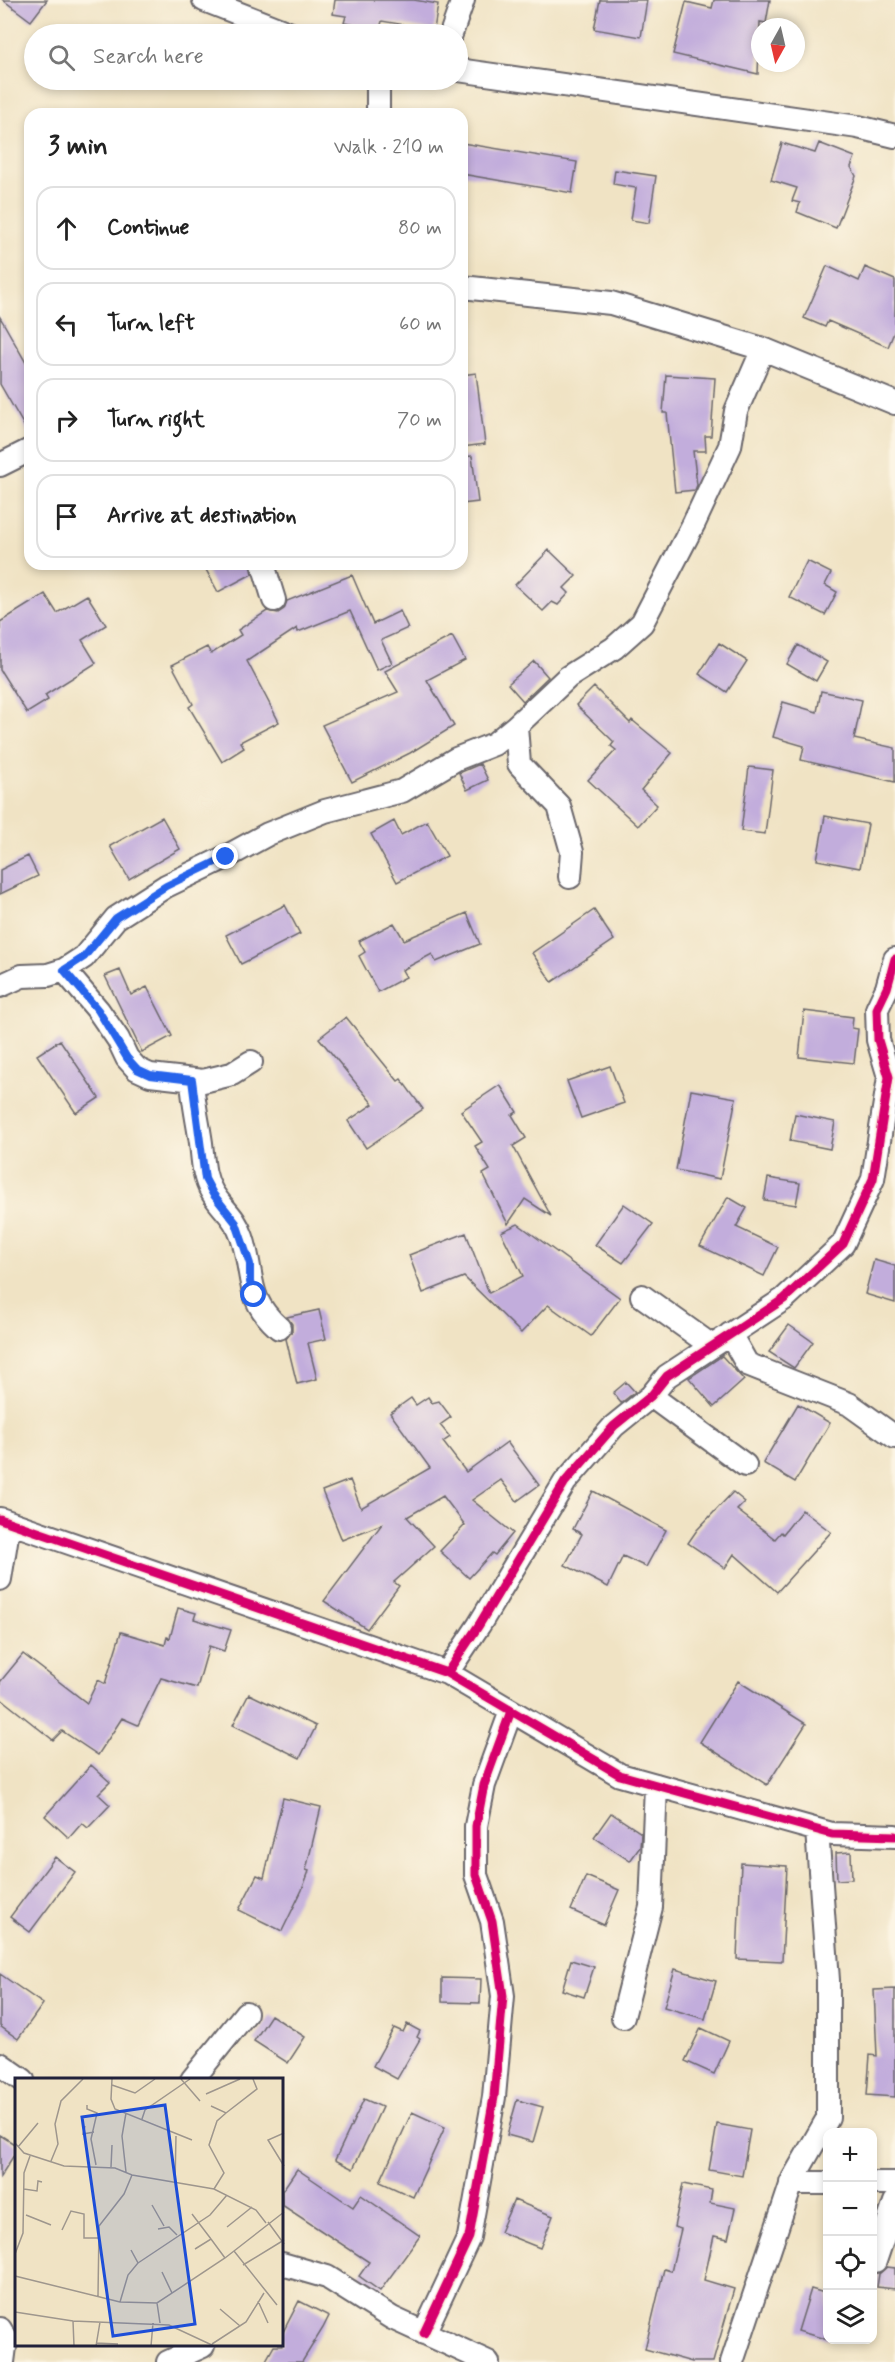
<!DOCTYPE html>
<html lang="en">
<head>
<meta charset="utf-8">
<style>
	body { margin:0; font-family:Mynerve,sans-serif; background:#f2f2f2; color:#222 }
	.controls { position:absolute; right:18px; bottom:18px; display:grid; overflow:hidden; border-radius:12px; box-shadow:0 3px 9px #0003 }
	.controls button { width:54px; height:54px; display:grid; place-items:center; padding:0; border:0; border-bottom:2px solid #e0e0e0; background:#fff; color:#222; font:30px sans-serif }
	.compass { position:absolute; left:751px; top:18px; width:54px; height:54px; border-radius:50%; background:#fff; box-shadow:0 3px 9px #0003; rotate:188deg }
	.stop { position:absolute; width:18px; height:18px; margin:-14px; border:4px solid #2563eb; border-radius:50%; background:#fff }
	.stop.end { background:#2563eb; border-color:#fff; box-shadow:0 2px 6px #0008 }
	.list { margin:0; padding:0; list-style:none }
	h2 { display:flex; justify-content:space-between; align-items:center; height:78px; margin:0; padding:0 24px; font-size:26px }
	h2 small { font-size:20px; font-weight:400; color:#767676 }
	.list li { display:grid; grid-template-columns:39px 1fr auto; gap:18px; align-items:center; box-sizing:border-box; height:84px; margin:0 12px 12px; padding:0 12px; border:2px solid #e0e0e0; border-radius:18px }
	.list b { display:block; font-size:22px; white-space:nowrap }
	.list em { font-size:20px; font-style:normal; color:#767676 }
	.icon { flex:none; width:33px; height:33px; fill:none; stroke:currentColor; stroke-width:2; stroke-linecap:round; stroke-linejoin:round }
	.map { position:relative; flex:none; width:895px; height:2362px; overflow:hidden }
	.search { position:absolute; background:#fff; box-shadow:0 3px 9px #0003; left:24px; top:24px; width:444px; height:66px; display:flex; align-items:center; gap:15px; box-sizing:border-box; padding:0 21px; border-radius:33px; color:#767676; font-size:22px }
	.panel { position:absolute; background:#fff; box-shadow:0 3px 9px #0003; left:24px; top:108px; width:444px; height:462px; border-radius:18px }
	.map>svg:first-child { display:block }
	.building { fill:#c2addc }
	.lines { fill:none; stroke-linecap:round; stroke-linejoin:round }
	.minor-casing { stroke:#6a666b; stroke-width:26 }
	.minor { stroke:#fff; stroke-width:22 }
	.cycleway-casing { stroke:#fcf5e5; stroke-width:13 }
	.cycleway { stroke:#d6006c; stroke-width:9 }
	.route { stroke:#2563eb; stroke-width:8 }
	.inset-road { fill:none; stroke:#9e968d; stroke-width:1.5 }
	.view { fill:#1d4ed8; fill-opacity:0.15; stroke:#1d4ed8; stroke-width:3 }
	.inset-edge { fill:none; stroke:#22223b; stroke-width:3 }
</style>
</head>
<body>
<div class="map">
<svg width="895" height="2362" viewBox="0 0 895 2362">
	<rect width="100%" height="100%" fill="#fcf5e5"/>
	<filter id="ink" filterUnits="userSpaceOnUse"><feTurbulence type="fractalNoise" baseFrequency=".0167" numOctaves="2"/><feDisplacementMap in="SourceGraphic" scale="12" xChannelSelector="R" yChannelSelector="G"/><feConvolveMatrix kernelMatrix="1 2 1 2 8 2 1 2 1" color-interpolation-filters="sRGB"/></filter>
	<filter id="wash" filterUnits="userSpaceOnUse"><feTurbulence type="fractalNoise" baseFrequency=".008" numOctaves="4" result="noise"/><feDisplacementMap in="SourceGraphic" scale="24" xChannelSelector="R" yChannelSelector="G"/><feGaussianBlur stdDeviation="1.35" result="paint"/><feColorMatrix in="noise" values="0 0 0 0 0 0 0 0 0 0 0 0 0 0 0 0 0 1.4 0 .05"/><feComposite in="paint" operator="in"/></filter>
	<g filter="url(#wash)">
		<rect width="100%" height="100%" fill="#f0e3c4"/>
		<g id="blocks">
			<path class="building" d="M 3,0 L 47,0 L 31,21 Z
				M 335,0 L 414,0 L 438,4 L 434,30 L 382,21 L 380,29 L 344,23 L 346,16 L 333,14 Z
				M 600,0 L 647,0 L 641,37 L 594,29 Z
				M 714,0 L 770,0 L 766,23 L 760,22 L 758,74 L 673,54 L 686,2 L 712,8 Z
				M 462,143 L 577,162 L 572,193 L 462,174 Z
				M 782,143 L 815,153 L 819,143 L 855,157 L 851,167 L 856,176 L 836,228 L 797,212 L 800,203 L 792,201 L 797,188 L 771,180 Z
				M 615,170 L 656,176 L 649,223 L 631,220 L 636,188 L 613,184 Z
				M 827,266 L 859,281 L 865,267 L 895,280 L 895,330 L 888,347 L 828,321 L 825,327 L 804,318 Z
				M 0,317 L 30,370 L 30,436 L 0,384 Z
				M 476,373 L 485,444 L 462,447 L 462,375 Z
				M 666,375 L 715,378 L 711,436 L 705,436 L 706,451 L 693,451 L 697,485 L 695,490 L 675,492 L 667,413 L 663,413 Z
				M 472,456 L 478,502 L 462,504 L 462,457 Z
				M 549,550 L 576,576 L 564,588 L 569,593 L 558,605 L 552,602 L 543,611 L 515,585 Z
				M 807,561 L 831,573 L 825,585 L 837,592 L 825,615 L 789,597 Z
				M 203,564 L 250,564 L 252,574 L 218,592 Z
				M 352,575 L 373,624 L 400,611 L 408,628 L 381,640 L 392,663 L 377,670 L 350,611 L 298,632 L 297,628 L 247,661 L 279,722 L 240,742 L 244,748 L 222,762 L 189,707 L 193,704 L 172,665 L 207,647 L 211,654 L 241,635 L 238,630 L 267,611 L 278,613 L 284,609 L 287,601 Z
				M 45,594 L 57,613 L 87,595 L 106,625 L 82,640 L 96,663 L 45,695 L 48,700 L 27,713 L 0,670 L 0,622 Z
				M 452,636 L 465,660 L 427,680 L 454,726 L 410,753 L 352,782 L 322,725 L 398,692 L 385,671 Z
				M 719,643 L 747,661 L 727,692 L 699,674 Z
				M 798,645 L 827,662 L 816,681 L 787,664 Z
				M 534,661 L 548,677 L 523,701 L 508,684 Z
				M 594,687 L 630,723 L 632,720 L 672,753 L 641,790 L 657,805 L 638,826 L 588,780 L 616,750 L 611,746 L 614,742 L 576,705 Z
				M 821,691 L 862,700 L 854,739 L 895,748 L 895,782 L 801,760 L 804,746 L 773,737 L 783,702 L 817,712 Z
				M 480,764 L 488,780 L 467,790 L 459,773 Z
				M 749,767 L 773,770 L 765,834 L 741,831 Z
				M 825,816 L 868,824 L 860,868 L 817,860 Z
				M 162,817 L 180,849 L 129,879 L 110,846 Z
				M 394,821 L 401,835 L 427,821 L 447,856 L 397,882 L 371,834 Z
				M 28,856 L 38,876 L 0,894 L 0,870 Z
				M 285,905 L 300,934 L 241,964 L 226,935 Z
				M 594,910 L 614,940 L 552,982 L 532,953 Z
				M 467,913 L 480,944 L 436,962 L 432,954 L 402,970 L 406,977 L 378,992 L 359,956 L 365,952 L 359,941 L 394,923 L 404,940 Z
				M 120,970 L 131,995 L 147,987 L 172,1036 L 142,1052 L 105,976 Z
				M 804,1011 L 853,1017 L 852,1028 L 858,1029 L 854,1063 L 799,1057 Z
				M 346,1017 L 398,1081 L 401,1079 L 423,1109 L 366,1148 L 348,1121 L 373,1104 L 319,1038 Z
				M 60,1040 L 99,1098 L 76,1113 L 37,1055 Z
				M 610,1066 L 624,1103 L 581,1118 L 567,1081 Z
				M 500,1085 L 517,1112 L 512,1115 L 526,1138 L 513,1146 L 551,1216 L 525,1199 L 508,1224 L 483,1174 L 490,1170 L 475,1146 L 482,1142 L 461,1111 Z
				M 691,1090 L 736,1098 L 720,1179 L 676,1170 Z
				M 795,1114 L 835,1122 L 830,1149 L 790,1141 Z
				M 768,1178 L 800,1183 L 796,1205 L 764,1200 Z
				M 728,1197 L 747,1208 L 736,1227 L 778,1247 L 764,1276 L 700,1246 Z
				M 624,1204 L 653,1224 L 623,1263 L 595,1245 Z
				M 518,1224 L 620,1298 L 591,1336 L 548,1305 L 521,1333 L 464,1277 L 423,1293 L 409,1255 L 466,1233 L 489,1293 L 523,1276 L 501,1232 Z
				M 874,1260 L 895,1266 L 895,1303 L 865,1294 Z
				M 319,1310 L 326,1339 L 308,1343 L 317,1379 L 297,1384 L 286,1339 L 292,1331 L 292,1324 L 287,1317 Z
				M 789,1325 L 813,1342 L 794,1368 L 769,1352 Z
				M 722,1356 L 744,1380 L 714,1407 L 689,1378 Z
				M 626,1382 L 635,1392 L 621,1403 L 613,1393 Z
				M 428,1397 L 432,1403 L 439,1401 L 451,1417 L 440,1425 L 450,1437 L 443,1442 L 466,1472 L 507,1442 L 539,1485 L 517,1501 L 501,1480 L 472,1500 L 513,1533 L 495,1555 L 492,1553 L 469,1578 L 440,1551 L 465,1525 L 443,1496 L 407,1517 L 434,1546 L 394,1582 L 399,1586 L 367,1629 L 324,1601 L 382,1524 L 342,1540 L 322,1491 L 350,1480 L 361,1508 L 430,1468 L 390,1413 L 411,1398 L 416,1405 Z
				M 798,1404 L 830,1423 L 795,1482 L 763,1463 Z
				M 593,1491 L 666,1530 L 646,1567 L 623,1556 L 608,1587 L 565,1565 L 582,1534 L 573,1529 Z
				M 733,1492 L 745,1502 L 737,1510 L 775,1539 L 781,1532 L 783,1534 L 802,1510 L 831,1532 L 777,1592 L 734,1554 L 725,1568 L 688,1543 L 697,1530 Z
				M 178,1608 L 196,1613 L 194,1619 L 231,1630 L 224,1651 L 209,1646 L 197,1688 L 161,1678 L 138,1725 L 122,1718 L 98,1755 L 62,1731 L 53,1740 L 0,1698 L 0,1682 L 23,1654 L 87,1703 L 98,1680 L 105,1684 L 121,1632 L 165,1645 L 167,1637 L 170,1638 Z
				M 738,1681 L 806,1724 L 767,1785 L 700,1742 Z
				M 249,1694 L 316,1726 L 300,1758 L 233,1725 Z
				M 91,1765 L 110,1782 L 98,1794 L 110,1805 L 88,1828 L 82,1823 L 69,1838 L 45,1816 Z
				M 283,1798 L 321,1807 L 306,1870 L 309,1871 L 302,1890 L 282,1931 L 239,1910 L 257,1875 L 264,1878 Z
				M 611,1813 L 641,1833 L 640,1847 L 630,1861 L 594,1837 Z
				M 851,1852 L 852,1879 L 837,1880 L 836,1853 Z
				M 55,1857 L 75,1872 L 30,1932 L 10,1917 Z
				M 741,1863 L 787,1866 L 782,1961 L 737,1959 Z
				M 586,1876 L 619,1890 L 604,1925 L 571,1910 Z
				M 571,1960 L 594,1967 L 584,1997 L 562,1990 Z
				M 675,1969 L 716,1981 L 705,2019 L 664,2007 Z
				M 0,1974 L 43,2004 L 18,2039 L 0,2026 Z
				M 442,1978 L 481,1979 L 480,2003 L 442,2002 Z
				M 895,1989 L 895,2097 L 867,2095 L 870,2055 L 877,2056 L 874,1990 Z
				M 271,2015 L 305,2037 L 288,2063 L 254,2041 Z
				M 407,2024 L 420,2031 L 417,2037 L 420,2039 L 397,2079 L 373,2066 L 394,2028 L 403,2032 Z
				M 701,2028 L 729,2041 L 714,2074 L 685,2061 Z
				M 364,2099 L 382,2107 L 353,2169 L 335,2160 Z
				M 517,2100 L 543,2107 L 533,2142 L 507,2135 Z
				M 412,2112 L 445,2127 L 413,2197 L 380,2182 Z
				M 717,2124 L 750,2130 L 742,2176 L 709,2170 Z
				M 0,2135 L 16,2145 L 16,2152 L 0,2177 Z
				M 297,2169 L 353,2207 L 361,2195 L 420,2236 L 380,2291 L 359,2276 L 369,2262 L 282,2205 L 282,2191 Z
				M 683,2184 L 712,2190 L 710,2203 L 735,2208 L 728,2239 L 714,2236 L 704,2280 L 734,2289 L 713,2362 L 692,2362 L 645,2349 L 664,2269 L 671,2271 L 681,2229 L 674,2227 Z
				M 514,2200 L 553,2216 L 540,2248 L 500,2232 Z
				M 887,2267 L 895,2268 L 895,2289 L 877,2287 L 879,2274 Z
				M 811,2289 L 828,2294 L 828,2340 L 798,2331 Z
				M 299,2301 L 329,2316 L 323,2328 L 302,2362 L 265,2362 L 274,2346 L 282,2346 L 282,2334 Z"/>
		</g>
	</g>
	<g filter="url(#ink)">
		<use href="#blocks" fill-opacity="0" stroke="#6a666b" stroke-width="1.5"/>
		<g class="lines">
			<g class="minor-casing">
				<path id="minor" d="M 204,0 L 291,34
					M 451,34 L 463,0
					M 458,70 L 858,127 L 895,136
					M 378,114 L 378,80
					M 462,287 L 611,303 L 763,349 L 895,403
					M 0,465 L 30,450
					M 263,564 L 274,600
					M 570,877 L 572,852 L 559,806 L 519,764 L 516,726 L 568,677 L 614,648 L 642,623 L 694,523 L 730,446 L 736,411 L 763,349
					M 64,970 L 98,1010 L 118,1039 L 127,1058 L 137,1069 L 150,1075 L 203,1081 L 232,1074 L 251,1062
					M 0,986 L 22,976 L 48,975 L 64,970 L 84,957 L 116,918 L 166,886 L 226,857 L 268,834 L 325,811 L 402,791 L 456,759 L 494,744 L 516,726
					M 192,1080 C 193,1101 198,1122 201,1143 C 203,1160 203,1177 212,1192 C 222,1209 235,1216 242,1237 C 255,1276 244,1297 279,1328
					M 642,1296 L 712,1346
					M 730,1334 L 747,1364 L 849,1404 L 895,1437
					M 651,1396 L 745,1465
					M 0,1519 L 447,1673 L 620,1775 L 832,1834 L 895,1836
					M 0,1579 L 9,1523
					M 447,1673 L 479,1625 L 565,1482 L 614,1426 L 651,1396 L 667,1376 L 784,1299 L 843,1244 L 873,1179 L 889,1077 L 878,1040 L 877,1009 L 887,988 L 895,959
					M 623,2017 L 651,1907 L 656,1785
					M 0,2064 L 23,2080
					M 192,2080 L 246,2013
					M 791,2183 L 828,2183
					M 872,2183 L 895,2183
					M 875,2261 L 895,2202
					M 282,2264 L 327,2277 L 392,2318 L 488,2362
					M 0,2329 L 6,2339 L 3,2362
					M 424,2333 L 469,2237 L 494,2097 L 503,1996 L 492,1921 L 476,1875 L 476,1826 L 484,1785 L 511,1711
					M 168,2362 L 203,2346
					M 732,2362 L 793,2179 L 828,2118 L 828,1980 L 817,1830"/>
			</g>
			<use href="#minor" class="minor"/>
			<g class="cycleway-casing">
				<path id="cycleway" d="M 0,1519 L 447,1673 L 620,1775 L 832,1834 L 895,1836
					M 447,1673 L 479,1625 L 565,1482 L 614,1426 L 651,1396 L 667,1376 L 784,1299 L 843,1244 L 873,1179 L 889,1077 L 878,1040 L 877,1009 L 887,988 L 895,959
					M 424,2333 L 469,2237 L 494,2097 L 503,1996 L 492,1921 L 476,1875 L 476,1826 L 484,1785 L 511,1711"/>
			</g>
			<use href="#cycleway" class="cycleway"/>
		</g>
	</g>
	<g class="lines" filter="url(#ink)">
		<path class="route" d="M 226,857 L 166,886 L 116,918 L 84,957 L 64,970 L 98,1010 L 127,1058 L 137,1069 L 150,1075 L 192,1080 L 205,1179 L 213,1194 L 236,1223 L 250,1264 L 250,1282 L 254,1295"/>
	</g>
	<g transform="translate(15 2078)">
		<rect width="268" height="268" fill="#f0e3c4"/>
		<path class="inset-road" d="M 97,1 L 96,21 L 100,31 L 177,62M 166,1 L 185,23M 97,7 L 120,15 L 140,1M 191,16 L 225,1M 72,27 L 72,31 L 82,35 L 76,61 L 81,87M 196,28 L 211,35 L 242,11 L 238,1M 111,35 L 107,58 L 111,94M 127,41 L 130,32 L 175,1M 70,48 L 68,56 L 79,54M 269,55 L 253,62 L 269,88M 0,65 L 9,75 L 49,88 L 100,90 L 117,97 L 199,111 L 241,132 L 251,145M 3,69 L 23,45M 36,83 L 43,66 L 40,46 L 46,23 L 68,1M 96,89 L 97,67M 160,105 L 161,58M 9,111 L 22,113 L 23,103 L 27,104M 199,111 L 209,95 L 194,67 L 202,43 L 211,35M 137,127 L 149,148M 177,136 L 196,161M 11,137 L 36,147M 253,144 L 269,166M 212,149 L 237,129M 143,151 L 154,149 L 162,157M 47,152 L 56,133 L 69,136 L 69,160 L 85,160M 180,171 L 196,161 L 210,180M 219,173 L 262,227M 0,176 L 8,155 L 9,95 L 15,78M 123,185 L 195,137 L 212,117M 228,187 L 269,162M 147,194 L 157,215M 0,198 L 105,224 L 142,225 L 210,180 L 269,134M 83,218 L 84,148 L 109,116 L 117,97M 243,223 L 253,245M 105,224 L 113,197 L 123,185 L 116,172M 142,225 L 145,245M 205,231 L 225,248M 0,234 L 58,243 L 154,247 L 199,268M 58,243 L 59,268M 81,265 L 103,266M 197,266 L 231,244 L 249,215M 81,268 L 85,244M 136,268 L 138,245"/>
		<path class="view" d="M 150,27 L 180,246 L 98,258 L 67,39 Z"/>
		<rect width="268" height="268" class="inset-edge"/>
	</g>
</svg>
<div class="controls">
<button>+</button>
<button>−</button>
<button><svg class="icon" aria-label="locate" viewBox="0 0 24 24"><circle cx="12" cy="12" r="6"/><path d="M12 2v4M12 18v4M2 12h4M18 12h4"/></svg></button>
<button><svg class="icon" aria-label="layers" viewBox="0 0 24 24"><path d="M12 4l9 5-9 5-9-5zM3 14l9 5 9-5"/></svg></button>
</div>
<svg class="compass" viewBox="-18 -18 36 36"><path d="M0-13l5 13h-10z" fill="#e53935"/><path d="M0 13l5-13h-10z" fill="#767676"/></svg>
<div class="stop" style="left:254px;top:1295px"></div>
<div class="stop end" style="left:226px;top:857px"></div>
<div class="search"><svg class="icon" aria-label="search" viewBox="0 0 24 24"><circle cx="10" cy="10" r="6"/><path d="M15 15l6 6"/></svg>Search here</div>
<section class="panel">
<h2>3 min<small>Walk · 210 m</small></h2>
<ul class="list">
<li><svg class="icon" aria-label="ahead" viewBox="0 0 24 24"><path d="M12 20V5M6 11l6-6 6 6"/></svg><div><b>Continue</b></div><em>80 m</em></li>
<li><svg class="icon" aria-label="left" viewBox="0 0 24 24"><path d="M17 20v-9H6M10 6l-5 5 5 5"/></svg><div><b>Turn left</b></div><em>60 m</em></li>
<li><svg class="icon" aria-label="right" viewBox="0 0 24 24"><path d="M7 20v-9h11M14 6l5 5-5 5"/></svg><div><b>Turn right</b></div><em>70 m</em></li>
<li><svg class="icon" aria-label="arrive" viewBox="0 0 24 24"><path d="M6 21V4h12l-3 4 3 4H6"/></svg><div><b>Arrive at destination</b></div></li>
</ul>
</section>
</div>
</body>
</html>
